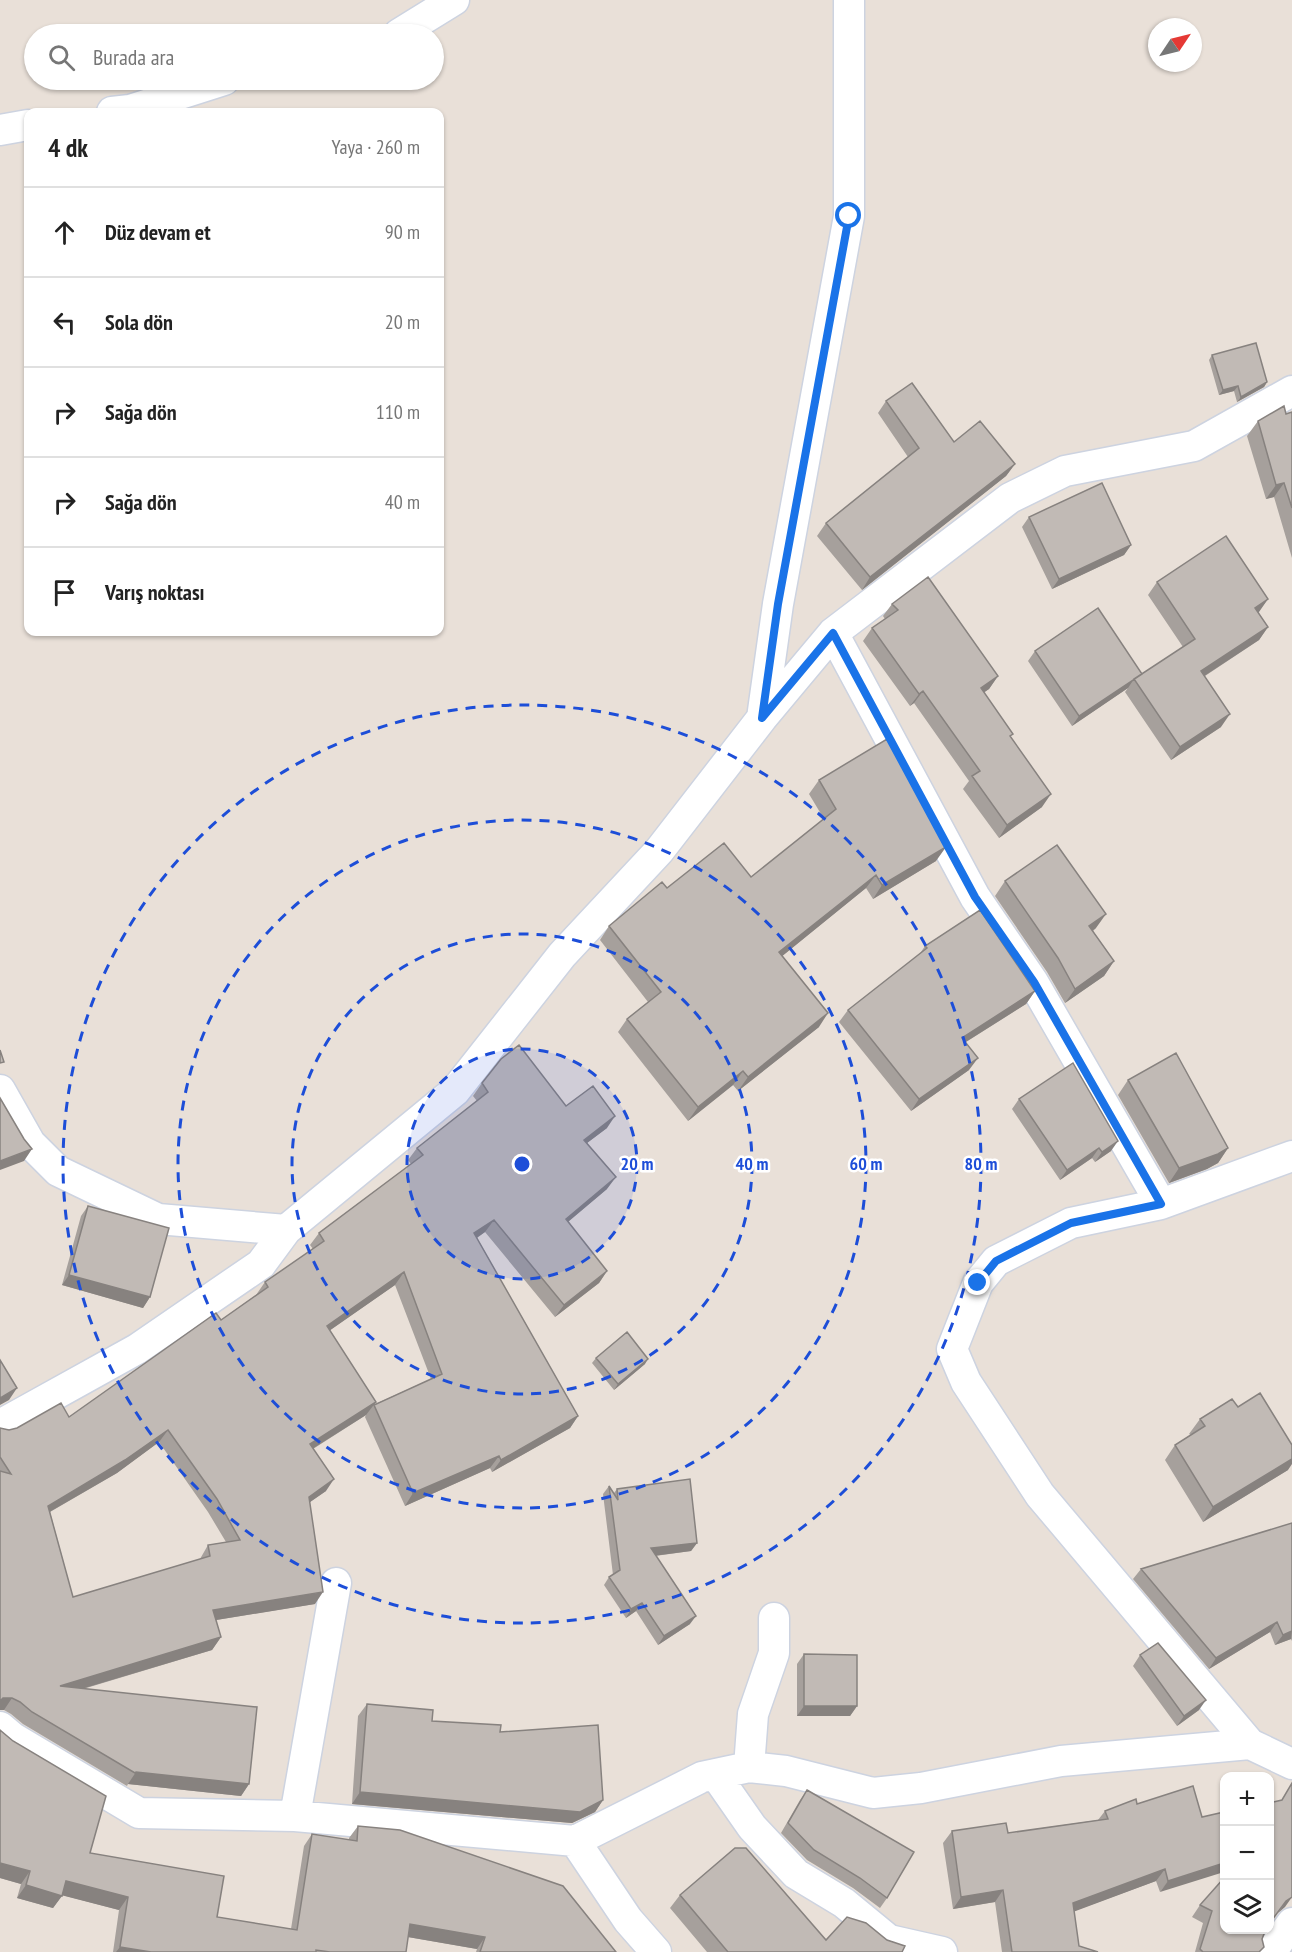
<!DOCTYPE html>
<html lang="tr">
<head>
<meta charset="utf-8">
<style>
	body { margin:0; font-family:"PT Sans Narrow",sans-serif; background:#f6f6f6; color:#222 }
	.controls { position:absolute; right:18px; bottom:18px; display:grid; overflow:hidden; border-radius:12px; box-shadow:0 2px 4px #0004 }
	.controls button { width:54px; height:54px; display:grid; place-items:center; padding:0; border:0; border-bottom:2px solid #e0e0e0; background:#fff; color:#222; font:30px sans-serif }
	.compass { position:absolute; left:1148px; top:18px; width:54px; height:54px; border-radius:50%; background:#fff; box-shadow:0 2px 4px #0004; rotate:55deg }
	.stop { position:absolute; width:18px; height:18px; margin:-14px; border:4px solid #1a73e8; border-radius:50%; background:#fff }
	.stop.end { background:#1a73e8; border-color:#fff; box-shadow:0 2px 6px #0008 }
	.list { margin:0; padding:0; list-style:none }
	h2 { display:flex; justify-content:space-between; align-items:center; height:78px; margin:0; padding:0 24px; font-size:26px }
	h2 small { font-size:20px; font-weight:400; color:#767676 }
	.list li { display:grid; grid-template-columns:39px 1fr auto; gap:18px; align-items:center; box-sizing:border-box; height:90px; padding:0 24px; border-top:2px solid #e0e0e0 }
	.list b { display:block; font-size:22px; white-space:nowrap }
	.list em { font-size:20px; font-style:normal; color:#767676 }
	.icon { flex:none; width:33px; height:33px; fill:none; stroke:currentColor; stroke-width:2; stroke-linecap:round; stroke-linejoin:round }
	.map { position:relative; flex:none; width:1292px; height:1952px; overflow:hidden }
	.search { position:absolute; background:#fff; box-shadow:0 2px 4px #0004; left:24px; top:24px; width:420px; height:66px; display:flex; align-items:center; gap:15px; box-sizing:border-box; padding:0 21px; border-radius:33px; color:#767676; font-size:22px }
	.panel { position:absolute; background:#fff; box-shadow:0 2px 4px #0004; left:24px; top:108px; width:420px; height:528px; border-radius:12px }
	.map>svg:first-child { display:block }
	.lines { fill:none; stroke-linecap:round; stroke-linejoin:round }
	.minor-casing { stroke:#cdd3e0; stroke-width:33 }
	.minor { stroke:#fff; stroke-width:30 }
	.wall { fill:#a6a09c; fill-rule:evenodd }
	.shaded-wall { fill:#87827f }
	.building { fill:#c1bab5; stroke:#87827f; stroke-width:1.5; fill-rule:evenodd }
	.route { stroke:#1a73e8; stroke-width:8 }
	.ring { fill:none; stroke:#1d4ed8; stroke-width:3; stroke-dasharray:10 8 }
	.centre { fill:#1d4ed8; stroke:#fff; stroke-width:3 }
	.ring-label { font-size:18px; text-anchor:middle; font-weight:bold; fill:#1d4ed8; stroke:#fff; stroke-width:5; stroke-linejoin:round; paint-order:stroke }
</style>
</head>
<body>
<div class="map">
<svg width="1292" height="1952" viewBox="0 0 1292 1952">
	<rect width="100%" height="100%" fill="#e9e0d8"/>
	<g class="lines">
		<g class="minor-casing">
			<path id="minor" d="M 399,34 L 454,0
				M 112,112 L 130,110 L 224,80
				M 0,130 L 28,125
				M 833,633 L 975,897 L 1033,982 L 1161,1204
				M 762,718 L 778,604 L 849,216 L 849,0
				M 0,1090 L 30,1143 L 58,1171 L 158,1219 L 286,1230
				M 1292,1156 L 1161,1204 L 1071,1223 L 996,1261 L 978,1283 L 952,1349 L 966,1382 L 1040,1495 L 1250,1744 L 1292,1764
				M 0,1425 L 137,1349 L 261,1264 L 286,1230 L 455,1091 L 562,955 L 659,851 L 762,718 L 833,633 L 1010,498 L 1065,471 L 1194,446 L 1292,391
				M 0,1727 L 13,1738 L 139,1813 L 295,1816 L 575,1841 L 702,1777 L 749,1767 L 786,1771 L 873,1793 L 921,1788 L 1061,1761 L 1250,1744
				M 749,1767 L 753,1714 L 774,1653 L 774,1618
				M 715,1774 L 752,1827 L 796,1874 L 844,1903 L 889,1940 L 942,1952
				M 295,1816 L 336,1583
				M 575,1841 L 628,1920 L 656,1952
				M 1271,1952 L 1292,1923"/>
		</g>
		<use href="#minor" class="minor"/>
	</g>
	<path class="wall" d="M 1212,355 L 1267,382 L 1264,387 L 1237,402 L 1234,391 L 1219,395 L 1209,360 Z
		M 886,401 L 954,442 L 1015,464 L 1006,476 L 862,590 L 817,536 L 826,523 L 908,457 L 878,413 Z
		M 1292,412 L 1292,558 L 1274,497 L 1266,499 L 1247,436 L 1258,421 Z
		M 1029,517 L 1131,545 L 1124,555 L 1052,589 L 1022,527 Z
		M 1157,582 L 1268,599 L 1258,612 L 1268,627 L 1259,640 L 1205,676 L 1221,727 L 1171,760 L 1125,692 L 1128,688 L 1072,726 L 1028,661 L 1035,651 L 1141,675 L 1183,647 L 1148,595 Z
		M 892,604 L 998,676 L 989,689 L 984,692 L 1011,737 L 1042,807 L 999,838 L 963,789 L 969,781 L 914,703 L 910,706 L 863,641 L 872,628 L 885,619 L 883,616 Z
		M 819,780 L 936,861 L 873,899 L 866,888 L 782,956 L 819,1027 L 738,1091 L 733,1085 L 688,1121 L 618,1032 L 627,1019 L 648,1002 L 600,940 L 609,926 L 667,888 L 751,877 L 824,819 L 809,794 Z
		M 1005,881 L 1096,928 L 1093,931 L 1114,961 L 1104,976 L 1065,1003 L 1047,972 L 995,896 Z
		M 925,946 L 1035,991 L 1026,1004 L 966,1042 L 969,1070 L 911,1111 L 839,1022 L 848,1010 L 919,955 Z
		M 1128,1080 L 1228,1148 L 1218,1163 L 1207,1169 L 1169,1183 L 1118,1095 Z
		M 482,1083 L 566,1106 L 607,1128 L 587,1143 L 607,1189 L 568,1222 L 607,1271 L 599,1283 L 555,1317 L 485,1232 L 477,1238 L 578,1416 L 570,1428 L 492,1472 L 490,1468 L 405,1506 L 365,1417 L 366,1415 L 313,1449 L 326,1491 L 310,1502 L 315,1604 L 216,1620 L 221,1637 L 212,1650 L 83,1689 L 249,1784 L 241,1796 L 128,1784 L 127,1786 L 23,1724 L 11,1714 L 4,1710 L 0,1710 L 0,1428 L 9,1430 L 69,1417 L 221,1320 L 256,1295 L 265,1282 L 313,1249 L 310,1245 L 319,1233 L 411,1164 L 408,1160 L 417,1148 L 477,1101 L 473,1096 ZM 395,1285 L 431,1379 L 375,1404 L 330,1330 ZM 159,1442 L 208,1512 L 226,1542 L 208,1545 L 200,1559 L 73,1597 L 50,1512 L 117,1473 Z
		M 1019,1099 L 1111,1151 L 1095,1162 L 1092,1158 L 1060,1180 L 1012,1109 Z
		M 88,1206 L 150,1297 L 143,1308 L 62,1285 L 81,1216 Z
		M 596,1358 L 645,1364 L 614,1390 L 592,1363 Z
		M 1238,1407 L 1288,1470 L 1203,1522 L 1165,1460 L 1175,1445 L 1191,1435 L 1189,1434 L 1200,1419 Z
		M 609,1486 L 614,1493 L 617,1489 L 697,1543 L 691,1551 L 655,1556 L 690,1624 L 658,1645 L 636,1611 L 626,1618 L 604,1585 L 609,1577 L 613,1575 L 603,1494 Z
		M 1292,1523 L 1292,1641 L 1291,1639 L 1275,1645 L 1270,1632 L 1209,1669 L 1133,1579 L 1141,1569 Z
		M 804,1654 L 857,1706 L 850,1716 L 797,1716 L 797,1664 Z
		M 1140,1655 L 1199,1710 L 1177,1726 L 1133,1666 Z
		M 367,1704 L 432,1721 L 500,1732 L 603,1800 L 595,1812 L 572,1823 L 352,1804 L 358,1716 Z
		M 807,1790 L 887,1898 L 880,1908 L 853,1888 L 807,1860 L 781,1833 L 800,1800 Z
		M 1137,1804 L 1202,1817 L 1224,1812 L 1160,1892 L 1156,1881 L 1074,1911 L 1079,1946 L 1098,1952 L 1002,1952 L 995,1902 L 953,1909 L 943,1843 L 952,1831 L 1008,1833 L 1098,1820 L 1105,1811 Z
		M 358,1826 L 616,1952 L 476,1952 L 477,1949 L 408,1937 L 406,1952 L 113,1952 L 119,1910 L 62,1895 L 53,1908 L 17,1898 L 21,1884 L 0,1878 L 90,1853 L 217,1917 L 291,1929 L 304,1846 L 312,1834 L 349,1840 L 349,1838 Z
		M 680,1895 L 826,1940 L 902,1952 L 707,1952 L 670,1908 Z
		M 1200,1905 L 1265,1931 L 1262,1939 L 1260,1952 L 1195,1952 L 1203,1923 L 1192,1917 Z"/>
	<path class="shaded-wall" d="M 1267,382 L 1264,387 L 1237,402 L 1241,397 Z
		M 1238,386 L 1234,391 L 1219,395 L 1223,390 Z
		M 1015,464 L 1006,476 L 862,590 L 870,577 Z
		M 1284,483 L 1274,497 L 1266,499 L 1276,485 Z
		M 1131,545 L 1124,555 L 1052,589 L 1059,579 Z
		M 1268,599 L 1259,612 L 1246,621 L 1255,608 Z
		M 1268,627 L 1259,640 L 1192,684 L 1201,671 Z
		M 1142,674 L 1134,679 L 1128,688 L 1072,726 L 1079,716 Z
		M 998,676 L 989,689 L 972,701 L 981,688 Z
		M 923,691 L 914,703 L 910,706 L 919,694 Z
		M 1230,714 L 1221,727 L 1171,760 L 1180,747 Z
		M 1051,794 L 1042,807 L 999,838 L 1007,825 Z
		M 946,847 L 936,861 L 873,899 L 882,885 Z
		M 876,875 L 866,888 L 770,966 L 779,952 Z
		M 1106,914 L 1096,928 L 1079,940 L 1089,926 Z
		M 1114,961 L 1104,976 L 1065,1003 L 1075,989 Z
		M 1035,991 L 1026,1004 L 953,1050 L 962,1038 Z
		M 828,1013 L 819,1027 L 738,1091 L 748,1077 Z
		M 978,1058 L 969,1070 L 911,1111 L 919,1099 Z
		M 743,1071 L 733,1085 L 688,1121 L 698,1107 Z
		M 615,1116 L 607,1128 L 575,1152 L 584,1140 Z
		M 1118,1141 L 1111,1151 L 1095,1162 L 1102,1152 Z
		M 1099,1148 L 1092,1158 L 1060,1180 L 1067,1170 Z
		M 1228,1148 L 1218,1163 L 1207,1169 L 1169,1183 L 1179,1168 Z
		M 32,1149 L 24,1161 L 0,1170 L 0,1161 Z
		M 616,1177 L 607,1189 L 557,1231 L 566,1219 Z
		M 494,1220 L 485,1232 L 466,1245 L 474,1233 Z
		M 607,1271 L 599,1283 L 555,1317 L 564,1305 Z
		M 404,1272 L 395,1285 L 319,1338 L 327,1326 Z
		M 69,1275 L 150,1297 L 143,1308 L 62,1285 Z
		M 648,1359 L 645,1364 L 614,1390 L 618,1384 Z
		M 17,1388 L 9,1400 L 0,1405 L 0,1398 Z
		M 376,1402 L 366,1415 L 301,1456 L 310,1444 Z
		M 578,1416 L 570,1428 L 492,1472 L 501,1460 Z
		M 168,1430 L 159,1442 L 117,1473 L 39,1518 L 48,1506 Z
		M 499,1456 L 490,1468 L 405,1506 L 413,1493 Z
		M 1292,1459 L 1292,1464 L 1288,1470 L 1203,1522 L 1213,1507 Z
		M 334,1479 L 326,1491 L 300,1509 L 309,1497 Z
		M 697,1543 L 691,1551 L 645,1557 L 651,1548 Z
		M 323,1592 L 315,1604 L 204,1622 L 213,1610 Z
		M 642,1603 L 636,1611 L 626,1618 L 631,1609 Z
		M 696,1616 L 690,1624 L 658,1645 L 664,1636 Z
		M 1277,1622 L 1270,1632 L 1209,1669 L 1216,1658 Z
		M 1292,1631 L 1291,1639 L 1275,1645 L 1283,1635 Z
		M 221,1637 L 212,1650 L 51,1698 L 60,1686 Z
		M 3,1698 L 12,1698 L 4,1710 L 0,1710 L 0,1701 Z
		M 1206,1700 L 1199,1710 L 1177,1726 L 1184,1716 Z
		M 804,1706 L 857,1706 L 850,1716 L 797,1716 Z
		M 136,1772 L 249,1784 L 241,1796 L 128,1784 Z
		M 360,1792 L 603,1800 L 595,1812 L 572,1823 L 352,1804 Z
		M 0,1863 L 30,1871 L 21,1884 L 0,1878 Z
		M 1224,1863 L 1224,1872 L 1160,1892 L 1168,1881 Z
		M 1165,1869 L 1156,1881 L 1065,1915 L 1073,1903 Z
		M 66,1881 L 128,1897 L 119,1910 L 57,1894 Z
		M 26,1885 L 62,1896 L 53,1908 L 17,1898 Z
		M 1003,1890 L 995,1902 L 953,1909 L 961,1897 Z
		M 1292,1897 L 1285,1907 L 1278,1913 L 1286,1901 Z
		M 410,1924 L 485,1937 L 477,1949 L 402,1936 Z
		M 120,1947 L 151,1952 L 116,1952 Z"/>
	<path class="building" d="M 1256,343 L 1267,382 L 1241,397 L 1238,386 L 1223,390 L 1212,355 Z
		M 912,383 L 954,442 L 980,421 L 1015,464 L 870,577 L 826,523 L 919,448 L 886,401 Z
		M 1284,406 L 1286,414 L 1292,412 L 1292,508 L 1284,483 L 1276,485 L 1258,421 Z
		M 1102,483 L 1131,545 L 1059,579 L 1029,517 Z
		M 1226,536 L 1268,599 L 1255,608 L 1268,627 L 1201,671 L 1230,714 L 1180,747 L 1134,679 L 1195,639 L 1157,582 Z
		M 928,577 L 998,676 L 981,688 L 1013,734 L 1010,736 L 1051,794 L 1007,825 L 972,776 L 980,771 L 923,691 L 919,694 L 872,628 L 898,610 L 892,604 Z
		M 1098,608 L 1142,674 L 1079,716 L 1035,651 Z
		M 887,739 L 946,847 L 882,885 L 876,875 L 779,952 L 828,1013 L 748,1077 L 743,1071 L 698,1107 L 627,1019 L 661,992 L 609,926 L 662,882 L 667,888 L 724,843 L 751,877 L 836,809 L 819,780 Z
		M 1057,845 L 1106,914 L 1089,926 L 1114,961 L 1075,989 L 1058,958 L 1005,881 Z
		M 980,910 L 1035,991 L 962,1038 L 978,1058 L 919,1099 L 848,1010 L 927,948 L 925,946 Z
		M 519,1045 L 566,1106 L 593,1086 L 615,1116 L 584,1140 L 616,1177 L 566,1219 L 607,1271 L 564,1305 L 494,1220 L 474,1233 L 578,1416 L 501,1460 L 499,1456 L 413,1493 L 374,1405 L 442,1374 L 404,1272 L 327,1326 L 376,1402 L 310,1444 L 334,1479 L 309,1497 L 323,1592 L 213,1610 L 221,1637 L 60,1686 L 257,1707 L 249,1784 L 136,1772 L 135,1773 L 32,1712 L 20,1702 L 12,1698 L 3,1698 L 0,1701 L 0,1471 L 11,1474 L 0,1457 L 0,1428 L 9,1430 L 17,1428 L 61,1403 L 69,1417 L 216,1313 L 221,1320 L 268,1287 L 265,1282 L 324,1241 L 319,1233 L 423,1155 L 417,1148 L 488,1092 L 482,1083 L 501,1059 ZM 168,1430 L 217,1499 L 240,1540 L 208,1545 L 210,1556 L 73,1597 L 48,1506 L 125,1460 Z
		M 0,1050 L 4,1062 L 0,1063 Z
		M 1176,1053 L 1228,1148 L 1218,1154 L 1179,1168 L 1128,1080 Z
		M 1073,1063 L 1118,1141 L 1102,1152 L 1099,1148 L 1067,1170 L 1019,1099 Z
		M 0,1098 L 24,1139 L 32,1149 L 0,1161 Z
		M 88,1206 L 169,1228 L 150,1297 L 69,1275 Z
		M 627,1332 L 648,1359 L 618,1384 L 596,1358 Z
		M 0,1360 L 17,1388 L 0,1398 Z
		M 1260,1393 L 1292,1445 L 1292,1459 L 1213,1507 L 1175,1445 L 1205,1426 L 1200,1419 L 1232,1399 L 1238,1407 Z
		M 690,1479 L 697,1543 L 651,1548 L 696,1616 L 664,1636 L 642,1603 L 631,1609 L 609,1577 L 620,1570 L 609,1486 L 618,1500 L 617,1489 Z
		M 1292,1523 L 1292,1631 L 1283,1635 L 1277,1622 L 1216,1658 L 1141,1569 Z
		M 1158,1643 L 1206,1700 L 1184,1716 L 1140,1655 Z
		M 804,1654 L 857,1655 L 857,1706 L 804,1706 Z
		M 367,1704 L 433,1710 L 432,1721 L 501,1725 L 500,1732 L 598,1725 L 603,1800 L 580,1812 L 360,1792 Z
		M 0,1730 L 13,1741 L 106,1796 L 90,1853 L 224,1876 L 217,1917 L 297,1930 L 312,1834 L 357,1841 L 358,1826 L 400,1830 L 563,1886 L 616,1952 L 480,1952 L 485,1937 L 410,1924 L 406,1952 L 330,1952 L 316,1950 L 316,1952 L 151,1952 L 120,1947 L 128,1897 L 66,1881 L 62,1896 L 26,1885 L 30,1871 L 0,1863 Z
		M 1292,1783 L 1292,1897 L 1286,1901 L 1269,1924 L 1269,1803 L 1282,1800 Z
		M 1193,1786 L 1202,1817 L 1224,1812 L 1224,1863 L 1168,1881 L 1165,1869 L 1073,1903 L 1079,1946 L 1098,1952 L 1012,1952 L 1003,1890 L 961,1897 L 952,1831 L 1006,1823 L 1008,1833 L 1108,1819 L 1105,1811 L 1136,1799 L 1137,1804 Z
		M 807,1790 L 914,1852 L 887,1898 L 860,1878 L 814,1850 L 788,1823 Z
		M 735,1848 L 746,1848 L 826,1940 L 847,1917 L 866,1923 L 887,1940 L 905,1946 L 902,1952 L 728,1952 L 680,1895 Z
		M 1224,1878 L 1224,1929 L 1266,1929 L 1262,1939 L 1264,1947 L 1259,1952 L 1203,1952 L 1200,1949 L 1212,1911 L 1200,1905 Z"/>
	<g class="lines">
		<path class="route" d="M 849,216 L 778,604 L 762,718 L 833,633 L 975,897 L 1034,982 L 1161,1204 L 1071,1223 L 996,1261 L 978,1283"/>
	</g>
	<circle cx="522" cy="1164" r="115" fill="#1d4ed8" fill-opacity=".12"/>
	<g class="ring">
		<circle cx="522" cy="1164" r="115"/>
		<circle cx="522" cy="1164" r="230"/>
		<circle cx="522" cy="1164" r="344"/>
		<circle cx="522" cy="1164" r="459"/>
	</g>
	<circle cx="522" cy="1164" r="9" class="centre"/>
	<g class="ring-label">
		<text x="637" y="1170">20 m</text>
		<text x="752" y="1170">40 m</text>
		<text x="866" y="1170">60 m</text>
		<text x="981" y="1170">80 m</text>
	</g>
</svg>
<div class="controls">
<button>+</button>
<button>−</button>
<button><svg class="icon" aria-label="layers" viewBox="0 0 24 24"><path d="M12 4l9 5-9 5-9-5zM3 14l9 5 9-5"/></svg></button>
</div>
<svg class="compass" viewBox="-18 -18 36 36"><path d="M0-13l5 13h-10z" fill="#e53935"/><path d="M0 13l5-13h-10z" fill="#767676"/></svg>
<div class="stop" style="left:849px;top:216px"></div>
<div class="stop end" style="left:978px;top:1283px"></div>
<div class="search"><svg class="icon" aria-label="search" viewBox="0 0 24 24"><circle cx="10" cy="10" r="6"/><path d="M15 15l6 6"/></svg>Burada ara</div>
<section class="panel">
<h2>4 dk<small>Yaya · 260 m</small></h2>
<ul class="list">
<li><svg class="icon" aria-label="ahead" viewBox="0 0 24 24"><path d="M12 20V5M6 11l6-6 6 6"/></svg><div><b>Düz devam et</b></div><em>90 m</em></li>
<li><svg class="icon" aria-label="left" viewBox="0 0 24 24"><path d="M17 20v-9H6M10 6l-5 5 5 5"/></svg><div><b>Sola dön</b></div><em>20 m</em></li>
<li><svg class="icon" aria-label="right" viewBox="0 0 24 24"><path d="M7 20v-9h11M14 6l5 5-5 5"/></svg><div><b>Sağa dön</b></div><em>110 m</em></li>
<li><svg class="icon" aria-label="right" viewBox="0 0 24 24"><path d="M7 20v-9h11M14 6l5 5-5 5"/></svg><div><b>Sağa dön</b></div><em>40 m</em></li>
<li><svg class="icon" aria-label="arrive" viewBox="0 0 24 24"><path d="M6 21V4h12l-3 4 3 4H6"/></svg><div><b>Varış noktası</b></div></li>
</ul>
</section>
</div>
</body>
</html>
